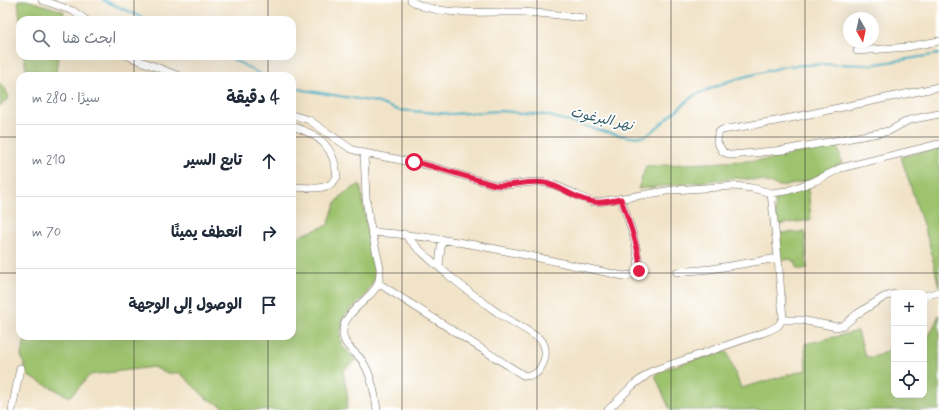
<!DOCTYPE html>
<html lang="ar">
<head>
<meta charset="utf-8">
<style>
	body { margin:0; font-family:Mynerve,"Playpen Sans Arabic",sans-serif; background:#f6f6f7; color:#1f2937; direction:rtl }
	.controls { position:absolute; right:12px; bottom:12px; display:grid; overflow:hidden; border-radius:8px; box-shadow:0 4px 16px #0002 }
	.controls button { width:36px; height:36px; display:grid; place-items:center; padding:0; border:0; border-bottom:1px solid #e0e1e3; background:#fff; color:#1f2937; font:20px sans-serif }
	.compass { position:absolute; left:843px; top:12px; width:36px; height:36px; border-radius:50%; background:#fff; box-shadow:0 4px 16px #0002; rotate:171deg }
	.stop { position:absolute; width:12px; height:12px; margin:-9px; border:3px solid #e11d48; border-radius:50%; background:#fff }
	.stop.end { background:#e11d48; border-color:#fff; box-shadow:0 1px 4px #0008 }
	.list { margin:0; padding:0; list-style:none }
	h2 { display:flex; justify-content:space-between; align-items:center; height:52px; margin:0; padding:0 16px; font-size:17px }
	h2 small { font-size:13px; font-weight:400; color:#747a83 }
	.list li { display:grid; grid-template-columns:26px 1fr auto; gap:12px; align-items:center; box-sizing:border-box; height:72px; padding:0 16px; border-top:1px solid #e0e1e3 }
	.list b { display:block; font-size:15px; white-space:nowrap }
	.list em { font-size:13px; font-style:normal; color:#747a83 }
	.icon { flex:none; width:22px; height:22px; fill:none; stroke:currentColor; stroke-width:2; stroke-linecap:round; stroke-linejoin:round }
	.map { position:relative; flex:none; width:939px; height:410px; overflow:hidden; direction:ltr }
	.search { position:absolute; background:#fff; box-shadow:0 4px 16px #0002; left:16px; top:16px; width:280px; height:44px; display:flex; align-items:center; gap:10px; box-sizing:border-box; padding:0 14px; border-radius:12px; color:#747a83; font-size:15px }
	.panel { position:absolute; background:#fff; box-shadow:0 4px 16px #0002; left:16px; top:72px; width:280px; height:268px; border-radius:12px; direction:rtl }
	.map>svg:first-child { display:block }
	.green { fill:#9ec36e; stroke:#64774c }
	.lines { fill:none; stroke-linecap:round; stroke-linejoin:round }
	.stream { stroke:#46aec5; stroke-width:2 }
	.street-casing { stroke:#706b62; stroke-width:8 }
	.street { stroke:#fff; stroke-width:7 }
	.route { stroke:#e11d48; stroke-width:5 }
	.grid { fill:none; stroke:#2b2b2b; stroke-width:1; stroke-opacity:0.55 }
	.labels { text-anchor:middle; stroke-width:3.5; stroke-linejoin:round; paint-order:stroke }
	.water-label { font-size:14px; font-style:italic; fill:#365f69; stroke:#fff }
</style>
</head>
<body>
<div class="map">
<svg width="939" height="410" viewBox="0 0 939 410">
	<rect width="100%" height="100%" fill="#fff"/>
	<filter id="ink" filterUnits="userSpaceOnUse"><feTurbulence type="fractalNoise" baseFrequency=".025" numOctaves="2"/><feDisplacementMap in="SourceGraphic" scale="8" xChannelSelector="R" yChannelSelector="G"/><feConvolveMatrix kernelMatrix="1 2 1 2 8 2 1 2 1" color-interpolation-filters="sRGB"/></filter>
	<filter id="wash" filterUnits="userSpaceOnUse"><feTurbulence type="fractalNoise" baseFrequency=".012" numOctaves="4" result="noise"/><feDisplacementMap in="SourceGraphic" scale="16" xChannelSelector="R" yChannelSelector="G"/><feGaussianBlur stdDeviation="0.9" result="paint"/><feColorMatrix in="noise" values="0 0 0 0 0 0 0 0 0 0 0 0 0 0 0 0 0 1.4 0 .05"/><feComposite in="paint" operator="in"/></filter>
	<g filter="url(#wash)">
		<rect width="100%" height="100%" fill="#f1e3c7"/>
		<path class="green" d="M 18,0 L 26,0 L 64,11 L 63,20 L 20,20 Z
			M 24,56 L 58,56 L 56,74 L 26,69 Z
			M 0,83 L 5,88 L 9,98 L 0,106 Z
			M 837,144 L 842,163 L 809,180 L 786,186 L 779,186 L 763,181 L 735,178 L 638,189 L 646,166 L 766,160 Z
			M 939,148 L 939,287 L 929,243 L 901,157 Z
			M 360,184 L 371,252 L 376,270 L 375,279 L 365,296 L 343,317 L 340,339 L 343,347 L 356,359 L 343,371 L 348,399 L 346,410 L 228,410 L 221,405 L 207,399 L 180,373 L 166,373 L 153,367 L 90,375 L 70,397 L 28,376 L 21,355 L 26,336 L 292,336 L 292,237 L 296,237 L 328,225 L 335,204 L 343,194 Z
			M 808,187 L 811,220 L 776,225 L 775,197 L 784,196 L 787,193 Z
			M 805,232 L 807,269 L 797,269 L 796,262 L 789,259 L 780,261 L 777,233 Z
			M 939,315 L 939,410 L 670,410 L 655,375 C 661,367 715,355 727,352 L 741,388 L 806,370 L 805,344 L 858,331 L 865,356 C 874,360 886,351 894,347 L 894,395 L 924,395 L 924,340 L 928,338 Z"/>
		<g class="lines">
			<path class="stream" d="M 103,0 L 148,20
				M 227,56 L 264,76
				M 292,87 L 303,90 L 376,102 L 398,110 L 451,114 L 501,111 L 546,115 L 606,132 L 629,137 L 646,136 L 654,130 L 693,96 L 729,81 L 786,66 L 828,64 L 870,65 L 939,54"/>
		</g>
	</g>
	<g filter="url(#ink)">
		<g class="lines">
			<g class="street-casing">
				<path id="street" d="M 42,0 L 73,11 L 86,20
					M 411,0 C 431,17 495,11 522,12 C 542,13 562,15 583,18
					M 857,51 L 907,47 L 939,41
					M 128,56 L 179,76
					M 939,87 L 776,121 L 722,130 L 718,133 L 717,142 L 723,152 L 732,155 L 784,150 L 868,135 L 889,131 L 909,120 L 939,114
					M 292,115 L 309,120 L 351,149 L 364,153 L 427,165 L 495,185 C 510,187 524,181 539,182 C 557,183 575,195 592,202 L 598,202 L 673,190 L 704,188 L 734,186 L 752,188 L 771,193 L 787,191 L 815,181 L 841,168 L 939,144
					M 292,126 C 320,135 334,146 337,177 C 328,193 307,187 292,187
					M 364,153 L 366,197 L 369,220 L 380,268 C 380,274 380,280 377,286 C 368,301 344,312 343,331 C 342,344 353,350 360,358 C 371,371 375,394 377,410
					M 372,232 C 458,237 540,259 624,276 C 630,275 637,276 639,269 C 638,245 629,222 621,199
					M 439,266 L 442,239
					M 677,272 L 711,269 L 778,258
					M 378,283 L 523,375 C 530,376 535,376 539,370 C 545,362 548,350 542,341 C 538,336 507,319 498,313 C 465,289 432,264 404,234
					M 924,296 L 939,292
					M 782,320 L 801,320 L 837,327 L 844,325 L 857,314 L 884,297 L 894,294
					M 12,410 L 20,368
					M 608,410 L 632,386 L 652,371 L 768,331 L 778,326 L 783,318 L 778,258 L 771,193"/>
			</g>
			<use href="#street" class="street"/>
		</g>
	</g>
	<g class="lines" filter="url(#ink)">
		<path class="route" d="M 414,162 L 427,165 L 495,185 C 512,187 528,180 545,183 C 562,186 576,200 594,202 C 603,203 612,201 621,199 C 627,217 642,254 639,271"/>
	</g>
	<path class="grid" d="M 134,0 L 134,20M 268,0 L 268,20M 402,0 L 402,410M 537,0 L 537,410M 671,0 L 671,410M 805,0 L 805,410M 134,56 L 134,76M 268,56 L 268,76M 0,137 L 20,137M 292,137 L 939,137M 0,273 L 20,273M 292,273 L 939,273M 134,336 L 134,410M 268,336 L 268,410"/>
	<g class="labels">
		<g class="water-label">
			<text transform="translate(602 118) rotate(13)" y="5">نهر البرغوت</text>
		</g>
	</g>
</svg>
<div class="controls">
<button>+</button>
<button>−</button>
<button><svg class="icon" aria-label="locate" viewBox="0 0 24 24"><circle cx="12" cy="12" r="6"/><path d="M12 2v4M12 18v4M2 12h4M18 12h4"/></svg></button>
</div>
<svg class="compass" viewBox="-18 -18 36 36"><path d="M0-13l5 13h-10z" fill="#e53935"/><path d="M0 13l5-13h-10z" fill="#747a83"/></svg>
<div class="stop" style="left:414px;top:162px"></div>
<div class="stop end" style="left:639px;top:271px"></div>
<div class="search"><svg class="icon" aria-label="search" viewBox="0 0 24 24"><circle cx="10" cy="10" r="6"/><path d="M15 15l6 6"/></svg>ابحث هنا</div>
<section class="panel">
<h2>4 دقيقة<small>سيرًا · 280 m</small></h2>
<ul class="list">
<li><svg class="icon" aria-label="ahead" viewBox="0 0 24 24"><path d="M12 20V5M6 11l6-6 6 6"/></svg><div><b>تابع السير</b></div><em>210 m</em></li>
<li><svg class="icon" aria-label="right" viewBox="0 0 24 24"><path d="M7 20v-9h11M14 6l5 5-5 5"/></svg><div><b>انعطف يمينًا</b></div><em>70 m</em></li>
<li><svg class="icon" aria-label="arrive" viewBox="0 0 24 24"><path d="M6 21V4h12l-3 4 3 4H6"/></svg><div><b>الوصول إلى الوجهة</b></div></li>
</ul>
</section>
</div>
</body>
</html>
